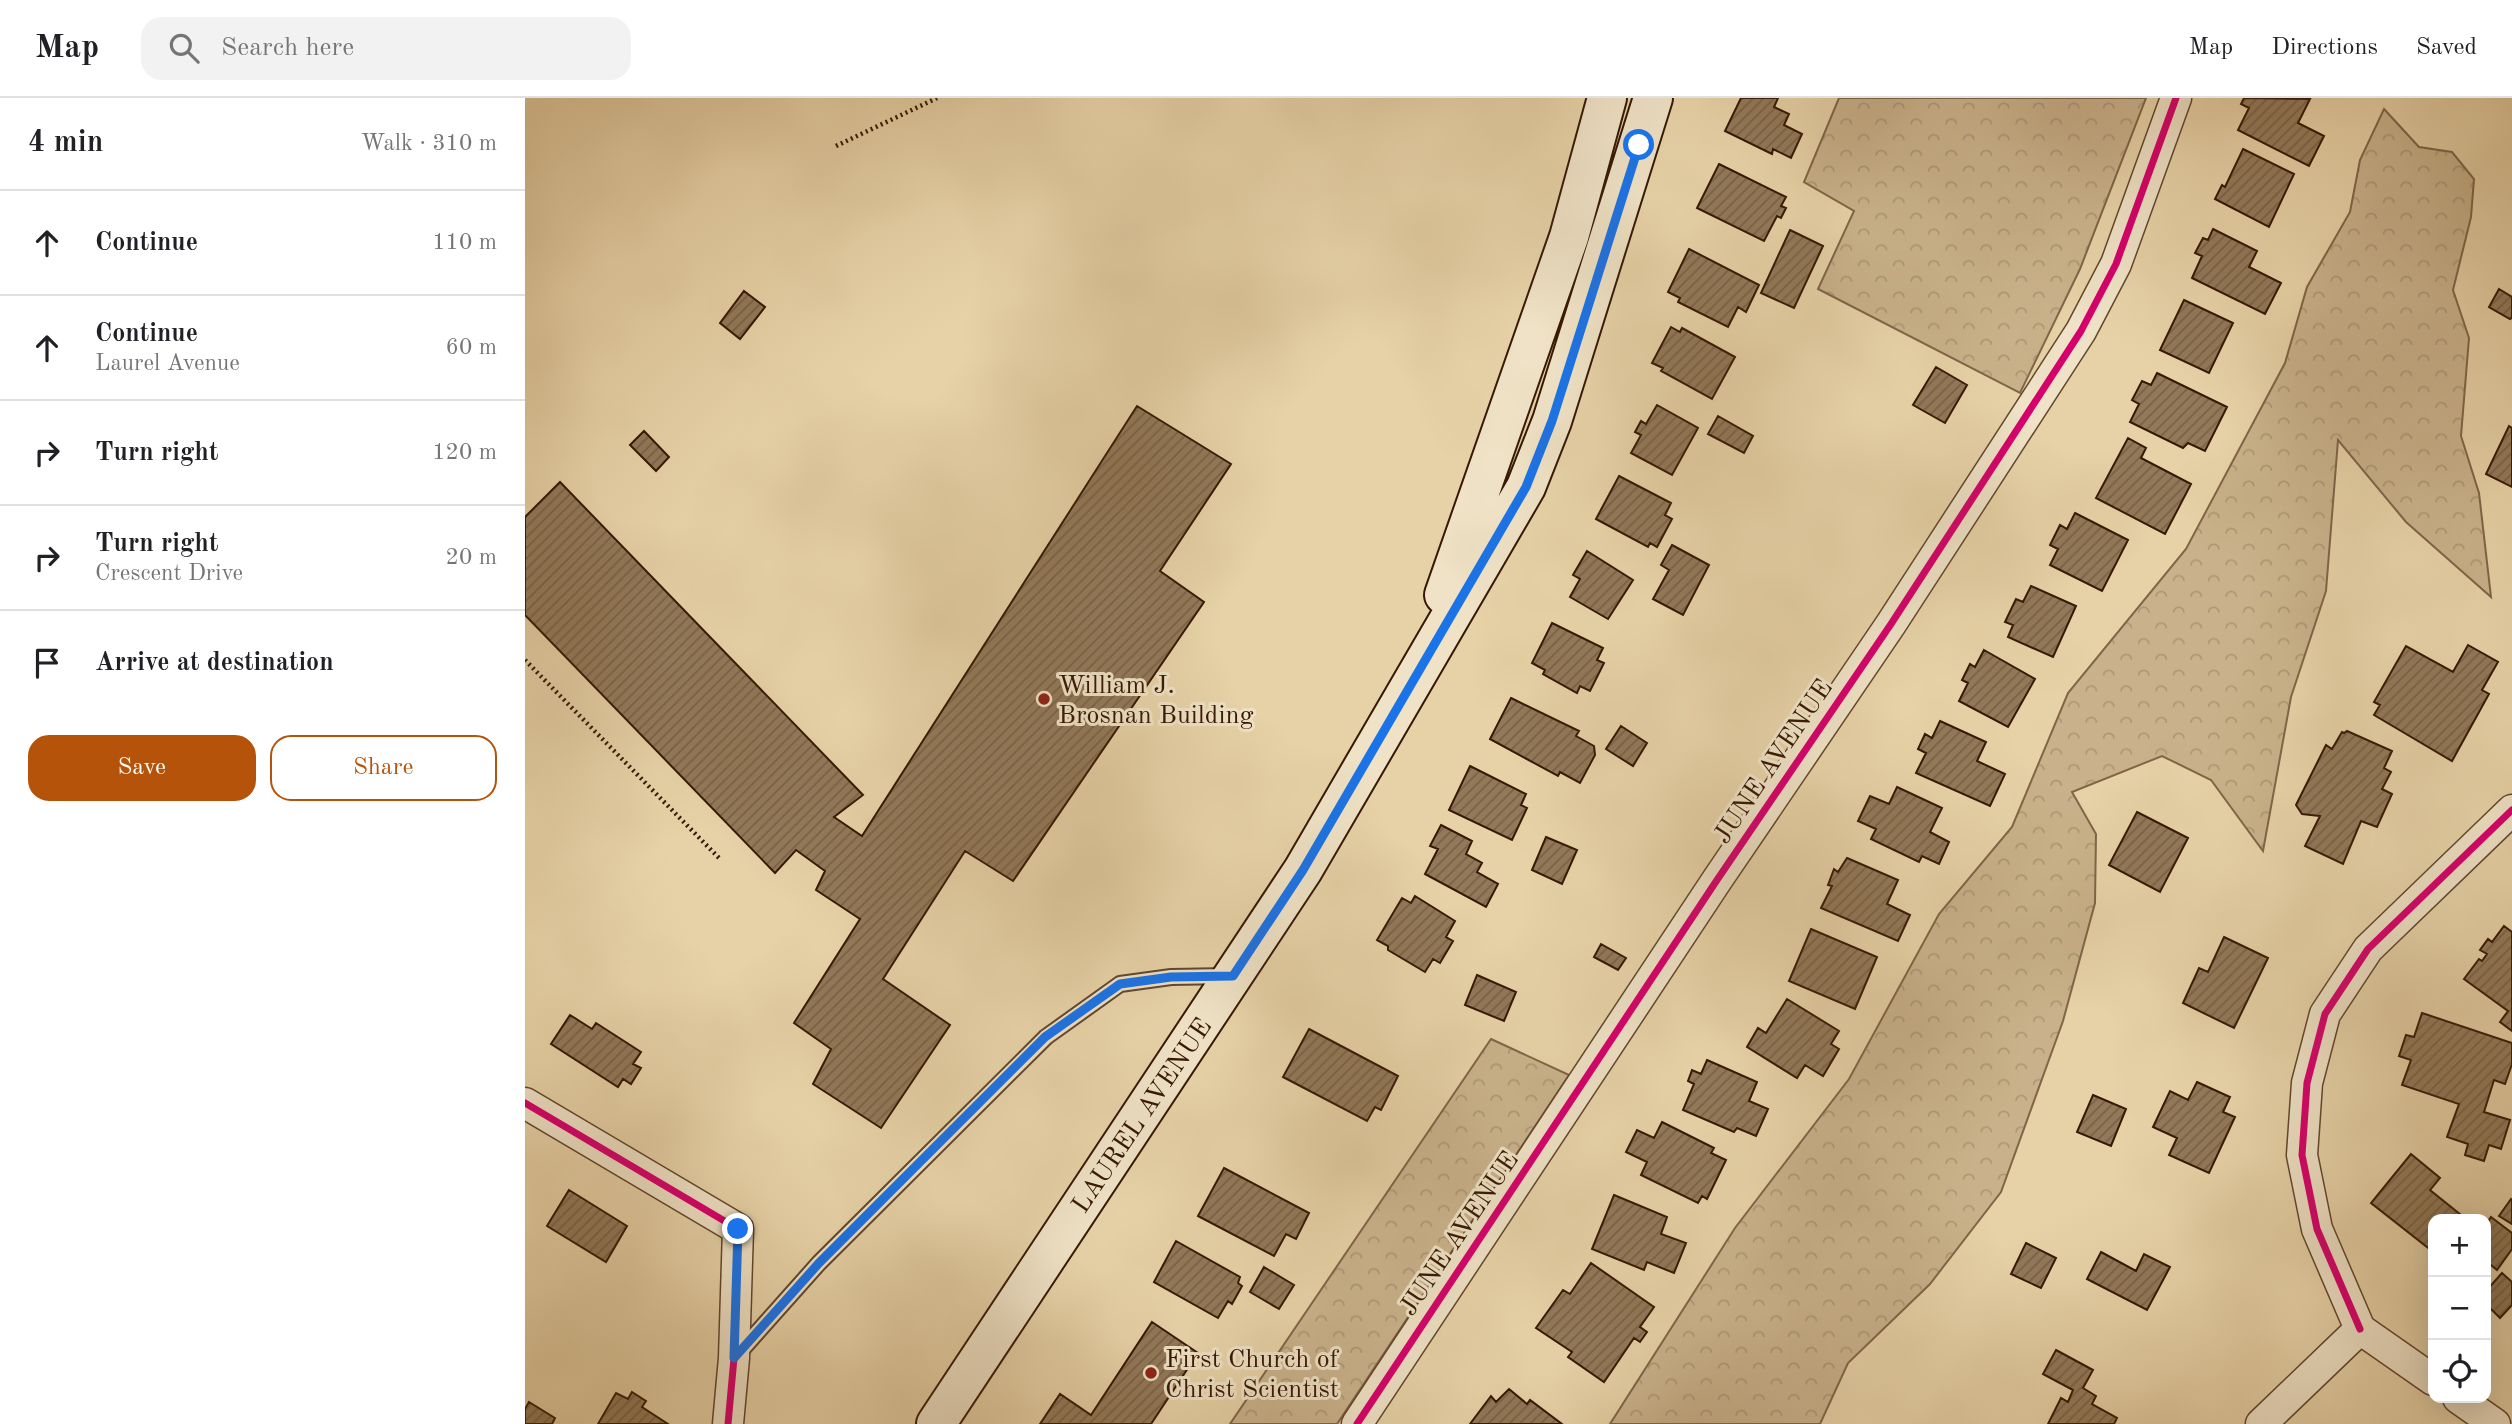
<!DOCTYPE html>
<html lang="en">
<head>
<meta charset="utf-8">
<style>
	body { margin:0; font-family:"Old Standard TT",serif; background:#f2f2f2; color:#202124 }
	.controls { position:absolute; right:21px; bottom:21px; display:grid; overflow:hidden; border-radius:14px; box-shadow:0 7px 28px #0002 }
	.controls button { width:63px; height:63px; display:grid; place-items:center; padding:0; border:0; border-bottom:2px solid #e0e0e0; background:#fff; color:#202124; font:35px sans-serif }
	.stop { position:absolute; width:21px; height:21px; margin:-16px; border:5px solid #1a73e8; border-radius:50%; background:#fff }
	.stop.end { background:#1a73e8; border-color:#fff; box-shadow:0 2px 7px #0008 }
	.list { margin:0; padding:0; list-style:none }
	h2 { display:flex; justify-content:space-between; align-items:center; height:91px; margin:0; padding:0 28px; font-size:30px }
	h2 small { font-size:23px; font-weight:400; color:#757577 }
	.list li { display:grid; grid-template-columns:46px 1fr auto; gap:21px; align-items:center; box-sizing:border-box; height:105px; padding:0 28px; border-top:2px solid #e0e0e0 }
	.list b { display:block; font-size:26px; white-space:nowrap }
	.list p { margin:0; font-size:23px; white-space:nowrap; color:#757577 }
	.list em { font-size:23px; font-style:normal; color:#757577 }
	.actions { display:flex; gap:14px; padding:21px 28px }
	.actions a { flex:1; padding:16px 0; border:2px solid #b45309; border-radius:21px; text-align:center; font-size:24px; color:#b45309 }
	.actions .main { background:#b45309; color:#fff }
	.icon { flex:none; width:38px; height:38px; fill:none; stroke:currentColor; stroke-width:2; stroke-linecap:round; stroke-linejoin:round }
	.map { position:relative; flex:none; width:1987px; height:1326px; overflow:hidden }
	header { display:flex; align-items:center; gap:42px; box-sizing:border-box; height:98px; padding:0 35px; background:#fff; border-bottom:2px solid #e0e0e0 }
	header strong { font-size:33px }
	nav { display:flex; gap:38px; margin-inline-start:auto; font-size:24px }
	.search { width:490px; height:63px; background:#f2f2f2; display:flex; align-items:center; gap:18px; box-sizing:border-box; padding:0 24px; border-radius:21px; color:#757577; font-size:26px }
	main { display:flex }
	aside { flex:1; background:#fff }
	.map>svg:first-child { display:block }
	.forest { fill:url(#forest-crowns); stroke:#806548; stroke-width:2 }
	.building { fill:url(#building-hatch); stroke:#361804; stroke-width:2 }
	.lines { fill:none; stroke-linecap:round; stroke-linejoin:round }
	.lane-casing { stroke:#62462d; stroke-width:18 }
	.street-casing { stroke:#62462d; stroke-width:33 }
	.secondary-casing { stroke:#361804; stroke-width:42 }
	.path { stroke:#361804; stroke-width:4.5; stroke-dasharray:2 3.5; stroke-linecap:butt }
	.lane { stroke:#efe2c6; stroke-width:14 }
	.street { stroke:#efe2c6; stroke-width:30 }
	.secondary { stroke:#efe2c6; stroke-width:38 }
	.cycleway-casing { stroke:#efe2c6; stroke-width:11 }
	.cycleway { stroke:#d6006c; stroke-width:7 }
	.route { stroke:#1a73e8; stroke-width:9 }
	.poi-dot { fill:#8f2418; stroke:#efe2c6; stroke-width:2.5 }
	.labels { text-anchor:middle; stroke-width:6; stroke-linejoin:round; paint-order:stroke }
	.poi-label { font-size:26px; fill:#361804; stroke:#efe2c6; text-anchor:start }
	.street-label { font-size:26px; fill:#361804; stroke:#efe2c6 }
</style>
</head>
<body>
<header>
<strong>Map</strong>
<div class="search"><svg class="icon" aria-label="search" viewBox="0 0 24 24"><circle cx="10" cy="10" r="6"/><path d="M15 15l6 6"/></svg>Search here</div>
<nav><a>Map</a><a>Directions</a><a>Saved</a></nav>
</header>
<main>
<aside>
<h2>4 min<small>Walk · 310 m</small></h2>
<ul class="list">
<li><svg class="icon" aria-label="ahead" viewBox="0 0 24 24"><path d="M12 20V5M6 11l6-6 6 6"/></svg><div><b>Continue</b></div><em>110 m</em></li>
<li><svg class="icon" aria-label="ahead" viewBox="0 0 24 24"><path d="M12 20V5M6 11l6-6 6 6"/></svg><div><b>Continue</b><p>Laurel Avenue</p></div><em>60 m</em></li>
<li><svg class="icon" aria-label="right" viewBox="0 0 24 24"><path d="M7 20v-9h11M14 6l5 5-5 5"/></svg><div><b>Turn right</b></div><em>120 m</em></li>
<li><svg class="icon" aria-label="right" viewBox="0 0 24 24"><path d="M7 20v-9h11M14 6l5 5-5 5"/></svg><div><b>Turn right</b><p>Crescent Drive</p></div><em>20 m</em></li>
<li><svg class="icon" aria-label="arrive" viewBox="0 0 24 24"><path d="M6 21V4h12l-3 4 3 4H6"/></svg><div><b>Arrive at destination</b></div></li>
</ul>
<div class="actions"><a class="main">Save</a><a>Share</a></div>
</aside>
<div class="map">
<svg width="1987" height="1326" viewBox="0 0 1987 1326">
	<defs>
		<pattern id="forest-crowns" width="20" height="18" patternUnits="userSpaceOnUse" patternTransform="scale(1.75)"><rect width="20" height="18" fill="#c9b28b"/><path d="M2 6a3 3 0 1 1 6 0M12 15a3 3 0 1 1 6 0" fill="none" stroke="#ad9876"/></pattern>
		<pattern id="building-hatch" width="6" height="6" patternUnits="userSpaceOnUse" patternTransform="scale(1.75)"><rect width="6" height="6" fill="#927959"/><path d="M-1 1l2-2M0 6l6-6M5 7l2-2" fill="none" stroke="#786247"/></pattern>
	</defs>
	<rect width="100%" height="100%" fill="#e7d2a7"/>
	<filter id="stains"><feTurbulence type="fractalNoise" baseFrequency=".00286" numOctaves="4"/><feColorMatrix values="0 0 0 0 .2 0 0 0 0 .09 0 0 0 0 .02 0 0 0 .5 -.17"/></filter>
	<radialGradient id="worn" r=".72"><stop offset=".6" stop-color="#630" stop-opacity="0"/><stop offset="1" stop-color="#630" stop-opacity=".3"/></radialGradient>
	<path class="forest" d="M 1314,0 L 1621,0 L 1555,171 L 1495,295 L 1293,191 L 1329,113 L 1279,84 Z
		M 1859,11 L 1894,49 L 1927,54 L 1949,81 L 1946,119 L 1928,192 L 1944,240 L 1936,338 L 1954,395 L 1966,499 L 1881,424 L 1813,342 L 1801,493 L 1766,599 L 1738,753 L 1686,682 L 1637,658 L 1547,694 L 1571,736 L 1570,805 L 1538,923 L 1476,1094 L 1405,1186 L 1323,1265 L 1295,1326 L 1085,1326 L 1210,1130 L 1324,981 L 1414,816 L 1487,729 L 1543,595 L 1661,451 L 1760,265 L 1782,189 L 1825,114 L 1835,62 Z
		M 966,941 L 1044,977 L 812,1326 L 705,1326 Z"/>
	<path class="building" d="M 1216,0 L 1253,0 L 1249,9 L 1264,16 L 1259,27 L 1277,36 L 1266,60 L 1248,51 L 1247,56 L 1200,33 Z
		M 1719,0 L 1785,1 L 1773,25 L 1799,38 L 1784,68 L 1713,32 L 1724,10 L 1716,6 Z
		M 1718,51 L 1769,76 L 1744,129 L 1690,101 L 1697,87 L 1700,89 Z
		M 1194,66 L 1261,99 L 1256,108 L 1261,110 L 1256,120 L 1252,118 L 1239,143 L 1172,110 Z
		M 1688,131 L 1732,153 L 1724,169 L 1756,185 L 1740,216 L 1667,180 L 1677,158 L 1670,155 L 1678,140 L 1683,142 Z
		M 1265,132 L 1298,148 L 1269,210 L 1236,195 Z
		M 1164,151 L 1234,187 L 1221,214 L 1213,209 L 1203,229 L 1153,204 L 1155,200 L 1143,194 Z
		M 1974,191 L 1987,199 L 1987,220 L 1985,221 L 1964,209 Z
		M 219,193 L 240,209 L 215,241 L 195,225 Z
		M 1659,202 L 1708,225 L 1684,275 L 1635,252 Z
		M 1146,229 L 1155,234 L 1157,230 L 1210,259 L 1187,301 L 1136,273 L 1138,270 L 1127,265 Z
		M 1411,269 L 1442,287 L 1420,325 L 1388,307 Z
		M 1632,275 L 1702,309 L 1680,353 L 1663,345 L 1658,350 L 1605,324 L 1614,306 L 1607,302 L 1617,283 L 1626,287 Z
		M 1132,307 L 1173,330 L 1147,377 L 1106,355 L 1116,337 L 1110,334 L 1116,323 L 1121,326 Z
		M 612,308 L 706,366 L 635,473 L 679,504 L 488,783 L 440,753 L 358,881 L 425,927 L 356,1030 L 288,986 L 306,951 L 269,925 L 335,821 L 291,792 L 300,773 L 271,752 L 250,775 L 0,517 L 0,419 L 35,384 L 338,697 L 309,719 L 337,738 Z
		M 1193,318 L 1228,338 L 1219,355 L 1183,336 Z
		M 1984,328 L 1987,330 L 1987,389 L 1961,376 Z
		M 119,333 L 144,359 L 131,373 L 105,347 Z
		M 1603,340 L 1621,350 L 1616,360 L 1666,386 L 1640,436 L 1571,400 Z
		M 1094,378 L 1146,405 L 1140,417 L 1147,421 L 1132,449 L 1125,445 L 1123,449 L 1071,421 Z
		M 1550,415 L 1603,442 L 1577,493 L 1525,467 L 1533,451 L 1525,447 L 1535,427 L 1542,431 Z
		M 1147,447 L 1184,467 L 1158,517 L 1128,501 L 1144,472 L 1136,467 Z
		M 1062,453 L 1108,482 L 1083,521 L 1045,499 L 1055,481 L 1048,477 Z
		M 1506,488 L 1551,508 L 1528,559 L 1483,539 L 1488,527 L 1480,524 L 1491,501 L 1498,504 Z
		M 1027,525 L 1078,550 L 1072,562 L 1079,565 L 1065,593 L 1055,588 L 1052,595 L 1018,576 L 1020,572 L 1007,565 Z
		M 1943,547 L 1973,564 L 1957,592 L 1964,596 L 1927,663 L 1849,617 L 1855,607 L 1849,604 L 1881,548 L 1928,574 Z
		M 1459,552 L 1510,581 L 1483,629 L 1434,603 L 1443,585 L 1437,582 L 1445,566 L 1450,569 Z
		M 986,600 L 1054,633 L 1051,638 L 1069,648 L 1070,657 L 1055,685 L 1035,674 L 1033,678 L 965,641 Z
		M 1415,623 L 1461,644 L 1452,663 L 1480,676 L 1465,708 L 1391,675 L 1401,655 L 1393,651 L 1400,636 L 1407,640 Z
		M 1096,628 L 1122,645 L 1108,668 L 1081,651 Z
		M 1822,633 L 1867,653 L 1859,670 L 1866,674 L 1857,691 L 1867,696 L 1852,729 L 1836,723 L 1818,766 L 1780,748 L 1795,718 L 1777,716 L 1771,707 L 1801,647 L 1807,651 L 1817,634 L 1819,635 Z
		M 945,668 L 1001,696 L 996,707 L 1002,710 L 987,742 L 924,712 Z
		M 1372,689 L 1417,710 L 1405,734 L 1424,744 L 1414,766 L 1397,758 L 1394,764 L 1346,741 L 1351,731 L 1333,723 L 1345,698 L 1364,706 Z
		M 1612,714 L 1663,740 L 1635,794 L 1584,767 Z
		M 916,727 L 947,743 L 941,756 L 957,765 L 952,774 L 973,786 L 961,809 L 900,776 L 913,751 L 905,748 Z
		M 1021,739 L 1052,752 L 1037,786 L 1007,772 Z
		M 1322,760 L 1373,782 L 1362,806 L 1385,817 L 1373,843 L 1296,810 L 1307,788 L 1303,787 L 1309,771 L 1313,774 Z
		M 890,798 L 930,823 L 921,839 L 928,843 L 915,865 L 908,861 L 900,874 L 863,852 L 863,848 L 852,842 L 877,800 L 886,805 Z
		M 1979,828 L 1987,834 L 1987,933 L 1975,924 L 1983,913 L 1939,881 L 1954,861 L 1957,863 L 1962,856 L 1955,852 L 1963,841 L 1967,844 Z
		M 1286,831 L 1352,859 L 1330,911 L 1264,883 Z
		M 1699,839 L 1743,860 L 1709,930 L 1658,905 L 1674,870 L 1683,874 Z
		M 1076,846 L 1101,860 L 1093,872 L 1069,859 Z
		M 952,877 L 991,894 L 979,923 L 940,907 Z
		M 1262,901 L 1314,933 L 1306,946 L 1314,951 L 1298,978 L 1280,967 L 1272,980 L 1222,949 L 1233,930 L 1241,935 Z
		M 1897,915 L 1987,945 L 1987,966 L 1980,986 L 1969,982 L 1959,1014 L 1985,1022 L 1976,1051 L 1964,1047 L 1959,1063 L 1940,1057 L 1943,1046 L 1922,1039 L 1934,1006 L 1877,987 L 1886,962 L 1874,958 L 1881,937 L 1889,939 Z
		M 45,917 L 67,931 L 71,925 L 116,954 L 108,966 L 116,970 L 106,986 L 98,981 L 93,989 L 26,946 Z
		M 784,931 L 873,978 L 856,1012 L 850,1009 L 842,1023 L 758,979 Z
		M 1182,962 L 1232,984 L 1224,1003 L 1243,1011 L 1231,1038 L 1212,1030 L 1209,1034 L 1158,1012 L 1169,986 L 1163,983 L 1167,972 L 1176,976 Z
		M 1672,984 L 1705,999 L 1698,1014 L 1710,1019 L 1684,1075 L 1644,1057 L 1652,1040 L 1628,1029 L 1645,993 L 1663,1002 Z
		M 1568,997 L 1601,1011 L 1586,1048 L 1552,1034 Z
		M 1137,1024 L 1189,1050 L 1186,1055 L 1201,1062 L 1182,1101 L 1177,1098 L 1173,1105 L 1116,1077 L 1122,1064 L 1101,1054 L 1112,1032 L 1129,1040 Z
		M 1886,1056 L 1915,1080 L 1905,1092 L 1936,1117 L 1933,1121 L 1908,1121 L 1907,1153 L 1846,1105 Z
		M 699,1070 L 784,1115 L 771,1141 L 761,1136 L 749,1158 L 673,1118 Z
		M 44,1092 L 102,1128 L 81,1164 L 22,1128 Z
		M 1089,1097 L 1142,1119 L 1136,1136 L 1161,1145 L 1149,1175 L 1122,1164 L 1119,1172 L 1067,1151 Z
		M 1986,1101 L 1987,1102 L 1987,1126 L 1974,1118 Z
		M 1966,1119 L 1987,1135 L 1987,1151 L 1972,1172 L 1961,1163 L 1961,1126 Z
		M 651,1143 L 715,1179 L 713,1185 L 717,1188 L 707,1206 L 703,1203 L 693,1220 L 629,1184 Z
		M 1501,1145 L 1531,1160 L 1516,1190 L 1486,1176 Z
		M 1576,1154 L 1611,1173 L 1619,1156 L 1645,1169 L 1622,1212 L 1562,1181 Z
		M 1066,1165 L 1129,1209 L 1115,1229 L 1122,1234 L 1115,1244 L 1109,1240 L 1079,1284 L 1043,1259 L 1047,1254 L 1011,1230 L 1038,1192 L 1045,1196 Z
		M 739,1169 L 769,1187 L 754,1211 L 725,1194 Z
		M 1977,1175 L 1987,1184 L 1987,1207 L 1975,1220 L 1961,1206 L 1961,1193 Z
		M 627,1224 L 673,1255 L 626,1326 L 515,1326 L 535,1296 L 566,1317 Z
		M 1531,1252 L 1568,1272 L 1558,1290 L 1571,1298 L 1567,1306 L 1592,1320 L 1589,1326 L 1523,1326 L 1536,1300 L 1543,1304 L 1548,1292 L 1518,1276 Z
		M 984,1291 L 1002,1306 L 1005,1302 L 1037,1326 L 945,1326 L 966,1298 L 971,1304 Z
		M 107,1294 L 121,1303 L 117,1309 L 143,1326 L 73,1326 L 91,1295 L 103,1301 Z
		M 4,1304 L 30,1320 L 27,1326 L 0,1326 L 0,1311 Z"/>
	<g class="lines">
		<g class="lane-casing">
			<path id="lane" d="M 213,1256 L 294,1165 L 521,939 L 595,886 L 646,879 L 703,878"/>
		</g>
		<g class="street-casing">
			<path id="street" d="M 0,1005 L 213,1131 L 209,1260 L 203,1326
				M 1835,1231 L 1792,1131 L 1777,1057 L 1782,985 L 1800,916 L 1843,851 L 1987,712
				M 1835,1231 L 1908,1282
				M 1933,1300 L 1970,1326
				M 832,1326 L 1192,782 L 1366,526 L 1556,233 L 1591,166 L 1651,0
				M 1736,1326 L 1835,1231"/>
		</g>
		<g class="secondary-casing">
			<path id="secondary" d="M 919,497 L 1044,139 L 1082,0
				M 411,1326 L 778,772 L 1001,389 L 1027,323 L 1128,0"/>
		</g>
		<path class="path" d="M 311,48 L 412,0
			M 0,562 L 195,761"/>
		<use href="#lane" class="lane"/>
		<use href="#street" class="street"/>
		<use href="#secondary" class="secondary"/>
		<g class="cycleway-casing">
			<path id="cycleway" d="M 0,1005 L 213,1131 L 209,1260 L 203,1326
				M 1835,1231 L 1792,1131 L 1777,1057 L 1782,985 L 1800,916 L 1843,851 L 1987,712
				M 832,1326 L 1192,782 L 1366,526 L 1556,233 L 1591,166 L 1651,0"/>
		</g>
		<use href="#cycleway" class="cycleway"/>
	</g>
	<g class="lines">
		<path class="route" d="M 213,1131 L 209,1260 L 294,1165 L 520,939 L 595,886 L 646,879 L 708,878 L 778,772 L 1001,389 L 1027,323 L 1114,47"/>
	</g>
	<g class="poi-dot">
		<circle cx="519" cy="601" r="7"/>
		<circle cx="626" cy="1275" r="7"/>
	</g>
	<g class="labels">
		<g class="poi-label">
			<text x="533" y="595">William J.<tspan x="533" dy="30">Brosnan Building</tspan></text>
			<text x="640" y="1269">First Church of<tspan x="640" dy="30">Christ Scientist</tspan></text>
		</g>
		<g class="street-label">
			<text transform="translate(1247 663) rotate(-56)" y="9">JUNE AVENUE</text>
			<text transform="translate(616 1017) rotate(-56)" y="9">LAUREL AVENUE</text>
			<text transform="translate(933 1135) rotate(-56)" y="9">JUNE AVENUE</text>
		</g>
	</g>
	<rect width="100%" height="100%" filter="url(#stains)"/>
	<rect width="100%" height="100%" fill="url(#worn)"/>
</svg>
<div class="controls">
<button>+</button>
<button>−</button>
<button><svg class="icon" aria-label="locate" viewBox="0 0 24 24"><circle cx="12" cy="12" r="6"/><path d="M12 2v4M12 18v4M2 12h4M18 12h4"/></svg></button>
</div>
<div class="stop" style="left:1114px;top:47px"></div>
<div class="stop end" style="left:213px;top:1131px"></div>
</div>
</main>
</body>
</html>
